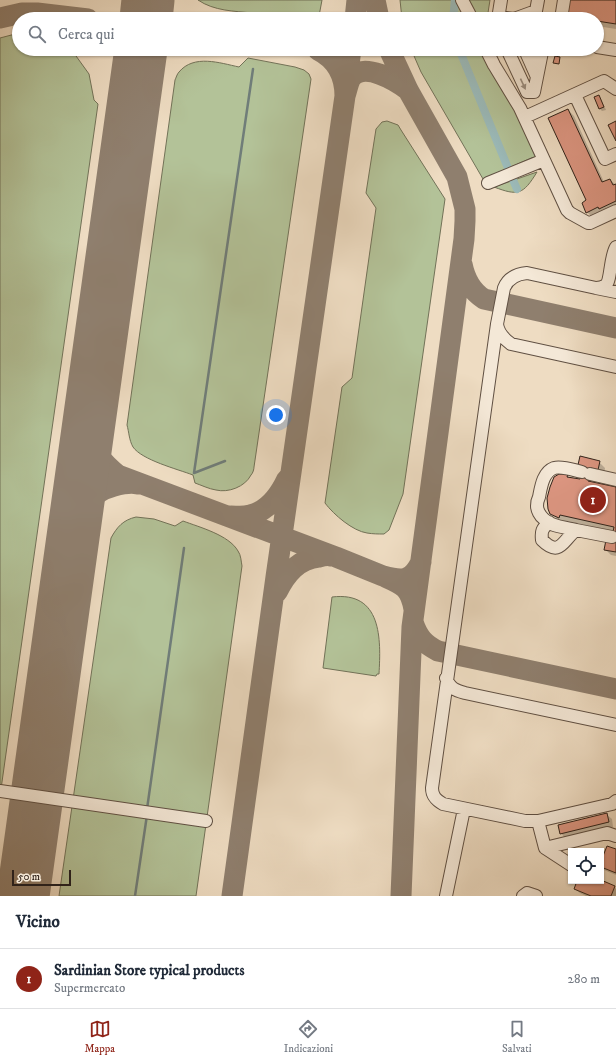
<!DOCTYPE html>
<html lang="it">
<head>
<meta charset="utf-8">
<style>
	body { margin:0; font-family:"IM FELL DW Pica",serif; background:#f2f2f3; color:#1f2937 }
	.controls { position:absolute; right:12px; bottom:12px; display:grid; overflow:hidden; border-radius:0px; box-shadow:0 1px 3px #0004 }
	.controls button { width:36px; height:36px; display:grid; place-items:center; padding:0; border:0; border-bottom:1px solid #e0e1e3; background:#fff; color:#1f2937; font:20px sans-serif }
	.scale { position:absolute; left:12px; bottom:10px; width:59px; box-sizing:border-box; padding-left:4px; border:2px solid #302219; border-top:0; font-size:11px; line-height:14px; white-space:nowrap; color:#302219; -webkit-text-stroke:3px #f4e8d7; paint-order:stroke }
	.you { position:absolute; left:276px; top:415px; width:14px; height:14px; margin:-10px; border:3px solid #fff; border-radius:50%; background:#1a73e8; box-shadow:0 0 0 6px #1a73e833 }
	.badge { display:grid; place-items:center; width:26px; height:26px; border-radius:50%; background:#8f2418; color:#fff; font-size:13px; font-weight:700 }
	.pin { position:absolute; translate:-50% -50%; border:2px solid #fff; box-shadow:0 1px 4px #0006 }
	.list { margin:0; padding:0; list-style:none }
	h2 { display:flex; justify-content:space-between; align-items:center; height:52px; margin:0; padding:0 16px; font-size:17px }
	h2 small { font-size:13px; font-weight:400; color:#747a83 }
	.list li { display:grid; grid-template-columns:26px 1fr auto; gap:12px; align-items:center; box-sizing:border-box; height:60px; padding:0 16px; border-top:1px solid #e0e1e3 }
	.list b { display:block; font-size:15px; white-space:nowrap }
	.list p { margin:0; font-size:13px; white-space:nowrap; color:#747a83 }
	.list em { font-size:13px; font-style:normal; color:#747a83 }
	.icon { flex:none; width:22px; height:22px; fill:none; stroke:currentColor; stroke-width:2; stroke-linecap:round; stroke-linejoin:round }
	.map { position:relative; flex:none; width:616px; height:896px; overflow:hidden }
	.search { position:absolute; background:#fff; box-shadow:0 1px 3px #0004; left:12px; right:12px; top:12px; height:44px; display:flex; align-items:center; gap:10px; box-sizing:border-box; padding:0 14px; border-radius:22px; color:#747a83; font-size:15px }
	.sheet { height:112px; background:#fff }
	nav { display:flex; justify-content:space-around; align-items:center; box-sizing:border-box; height:56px; border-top:1px solid #e0e1e3; background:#fff; font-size:11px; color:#747a83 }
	nav a { display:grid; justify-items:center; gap:2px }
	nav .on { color:#8f2418 }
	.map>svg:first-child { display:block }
	.green { fill:#b3c298; stroke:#727258 }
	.shadow { fill:#0003 }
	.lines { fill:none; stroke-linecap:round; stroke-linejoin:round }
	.stream { stroke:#707d79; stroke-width:2.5 }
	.canal { stroke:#9bbab9; stroke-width:8 }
	.taxiway { stroke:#8f7f6e; stroke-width:21 }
	.runway { stroke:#8f7f6e; stroke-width:53 }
	.building { fill:#db9580; stroke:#302219 }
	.minor-casing { stroke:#605043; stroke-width:14 }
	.minor { stroke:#f4e8d7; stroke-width:12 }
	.oneway { fill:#9c8f82 }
</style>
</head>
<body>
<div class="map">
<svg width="616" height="896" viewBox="0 0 616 896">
	<rect width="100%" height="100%" fill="#eedcc2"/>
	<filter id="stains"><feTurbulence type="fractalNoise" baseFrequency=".005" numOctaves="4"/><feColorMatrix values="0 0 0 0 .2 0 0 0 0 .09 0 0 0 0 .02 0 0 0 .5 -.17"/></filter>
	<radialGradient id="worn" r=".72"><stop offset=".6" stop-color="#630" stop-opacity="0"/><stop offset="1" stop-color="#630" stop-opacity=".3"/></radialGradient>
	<path class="green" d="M 198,0 L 322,0 L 319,16 L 317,19 L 252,19 L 252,13 C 234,11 214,11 198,0 Z
		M 400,0 L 457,0 L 468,19 L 402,19 Z
		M 467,0 L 490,0 L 487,19 L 476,19 Z
		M 19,33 L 19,49 L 71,49 L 89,74 L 94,100 L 98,104 L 0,796 L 0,38 Z
		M 411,49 L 481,49 L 514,106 L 536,156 L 483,179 L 421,72 Z
		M 248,58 L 295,67 L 304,70 L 309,74 L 311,79 L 254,467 C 254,469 253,473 251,475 C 245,487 228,493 216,490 C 209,489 201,485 195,483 L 193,475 C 177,469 142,460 133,447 C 129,440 129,432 127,425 L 175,80 C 176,78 177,74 179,72 C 194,54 220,63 239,67 Z
		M 387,121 L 398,125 L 401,130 L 445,199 L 403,494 L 389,530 L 384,534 C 378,534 373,534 367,533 C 353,531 334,515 325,503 L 342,387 L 352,378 L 376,208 L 366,193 L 376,129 L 382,122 Z
		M 537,172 C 523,195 518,196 494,187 Z
		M 136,517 L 154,519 L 175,526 L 183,521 C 199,527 229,535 238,551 C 241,555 241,561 242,566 L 196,896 L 59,896 L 111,538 C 117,527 123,520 136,517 Z
		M 332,597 C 382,591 381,639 379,674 L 377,674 L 376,676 L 323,668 Z"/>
	<path class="shadow" d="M 616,0 L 616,29 L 597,26 L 597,19 L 570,19 L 567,16 Z
		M 599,96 L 601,99 L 606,110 L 602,111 L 600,109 Z
		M 568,110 L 574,116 L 604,182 L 610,180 L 616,185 L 616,210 L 593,218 L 587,212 L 588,201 Z
		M 599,462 L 605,468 L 604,475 L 597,474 L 595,484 L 616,488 L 616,556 L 611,555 L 605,549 L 614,531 L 566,521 L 565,523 L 558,520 L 551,513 L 567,475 L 570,478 L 581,481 L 579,465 Z
		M 607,815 L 612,819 L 613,827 L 565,838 L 561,833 Z
		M 616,850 L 616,875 L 604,870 L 601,867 L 601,863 Z
		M 578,881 L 600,881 L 614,887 L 616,889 L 616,896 L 586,896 L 580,893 L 575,889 Z"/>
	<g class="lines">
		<path class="stream" d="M 225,461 L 194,473 L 253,69
			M 147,809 L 184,548
			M 135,896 L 147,815"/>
		<path class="canal" d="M 453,19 L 455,0
			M 459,49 L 508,168
			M 513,180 L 517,189"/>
		<path class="taxiway" d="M 152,0 L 153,8 L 161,19
			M 375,0 L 379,19
			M 0,18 L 22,13 L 37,13 L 88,19
			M 131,19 C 138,15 144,8 146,0
			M 355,19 L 357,0
			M 389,49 L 408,90 L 457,177 L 465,209 L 465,221 L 464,239 L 412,627 L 401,896
			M 318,50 C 336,59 345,76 345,96 C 347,90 348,83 351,78 C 364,61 396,81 408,90
			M 139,64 L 145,49
			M 462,264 C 465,279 471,291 484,299 L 616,328
			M 92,400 C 92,410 89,426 90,435 C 93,453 105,465 118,475 L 336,557 L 383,576
			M 231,516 C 237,516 244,517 250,515 C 268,511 280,494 287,479
			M 71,551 C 77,522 80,495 114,486 C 122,484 130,482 138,484
			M 277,592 C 286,574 298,559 319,557 C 323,556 327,555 331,556
			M 414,609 C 410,587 403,585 383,576 C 402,581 411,582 421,562
			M 413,622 C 418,637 424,644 438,651 L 616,689
			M 232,896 L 276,577 L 345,96 L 351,49"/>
		<path class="runway" d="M 146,19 L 148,0
			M 23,896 L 141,49"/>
	</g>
	<path class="building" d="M 569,0 L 616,0 L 616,24 L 597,21 L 597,19 L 584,19 L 566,16 Z
		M 555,56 L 560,57 L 559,64 L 553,63 Z
		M 599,95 L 604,107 L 599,109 L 594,97 Z
		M 568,109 L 602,182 L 610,179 L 613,185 L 616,184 L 616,201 L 599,209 L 598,207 L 586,213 L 582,203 L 586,200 L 548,118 Z
		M 616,121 L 616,141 L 608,125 Z
		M 580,456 L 600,461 L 598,470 L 591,468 L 588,481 L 616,487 L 616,552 L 604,550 L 606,540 L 611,541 L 614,527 L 560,515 L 559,518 L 550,514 L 548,509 L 547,498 L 550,487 L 554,477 L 559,474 L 568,474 L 567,477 L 580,479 L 583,466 L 578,465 Z
		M 607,813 L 609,822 L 560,834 L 558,825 Z
		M 607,846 L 616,849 L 616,873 L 601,867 L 601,861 Z
		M 601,880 L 615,886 L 611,896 L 591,896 L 574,889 L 577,881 L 601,881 Z"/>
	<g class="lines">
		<g class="minor-casing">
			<path id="minor" d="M 462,0 L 472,19
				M 499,17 L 514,19 L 536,11 L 538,0
				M 498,19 L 501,0
				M 561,19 L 564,0
				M 597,47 L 616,50
				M 486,49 L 494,65 L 520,108 L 567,210 L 570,213 L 588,223 L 590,223 L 616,211
				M 507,49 L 527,92 L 534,92 L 537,77 L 525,50
				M 520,49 L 542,52 L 537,77
				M 575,95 L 605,159 L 616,154
				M 525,117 L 604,81 L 616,89
				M 488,183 L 544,160
				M 616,247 C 610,257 611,280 606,285 C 603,287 600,288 596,288 L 527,273 C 516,274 508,278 504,288 L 497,324 C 498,333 504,339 511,344 L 616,367
				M 596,288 L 616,292
				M 497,324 L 432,788 C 432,796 436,800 443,804 L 525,821 L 538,821
				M 590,474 L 616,480
				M 549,522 C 542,529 541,531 542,540 C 560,558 563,540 576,530 C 566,527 551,527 544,519 C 540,516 537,510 537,506 C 537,503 538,499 539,497 C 541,487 543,472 554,468 C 563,466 573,470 582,472
				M 576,530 L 612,537
				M 446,678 C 450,688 454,690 465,693 L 616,725
				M 0,791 L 206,821
				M 616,801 L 612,804 L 538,821 L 545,848 L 607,833 L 616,836
				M 545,848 L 571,865
				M 446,896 L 464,809
				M 523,896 L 527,893 L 536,896"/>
		</g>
		<use href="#minor" class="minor"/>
	</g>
	<defs><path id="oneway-solid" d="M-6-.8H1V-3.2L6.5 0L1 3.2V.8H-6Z"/></defs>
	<use class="oneway" href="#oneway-solid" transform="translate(523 84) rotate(65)"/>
	<rect width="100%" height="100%" filter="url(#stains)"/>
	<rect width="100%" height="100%" fill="url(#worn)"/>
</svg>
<div class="controls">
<button><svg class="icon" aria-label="locate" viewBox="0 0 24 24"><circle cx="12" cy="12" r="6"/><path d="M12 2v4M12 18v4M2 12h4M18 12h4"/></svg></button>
</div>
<div class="scale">50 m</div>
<div class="you"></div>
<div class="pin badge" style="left:593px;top:500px">1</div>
<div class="search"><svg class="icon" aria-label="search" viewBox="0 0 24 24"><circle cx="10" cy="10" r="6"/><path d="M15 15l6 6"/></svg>Cerca qui</div>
</div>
<section class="sheet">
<h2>Vicino<small></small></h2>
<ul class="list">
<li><span class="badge">1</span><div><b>Sardinian Store typical products</b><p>Supermercato</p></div><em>280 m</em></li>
</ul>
</section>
<nav>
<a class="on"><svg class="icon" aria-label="map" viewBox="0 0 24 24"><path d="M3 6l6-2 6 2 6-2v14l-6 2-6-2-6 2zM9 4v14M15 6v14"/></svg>Mappa</a>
<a><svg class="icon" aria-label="directions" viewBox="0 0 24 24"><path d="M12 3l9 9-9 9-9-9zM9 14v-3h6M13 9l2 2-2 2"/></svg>Indicazioni</a>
<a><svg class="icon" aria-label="saved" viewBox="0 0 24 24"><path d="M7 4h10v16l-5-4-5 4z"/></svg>Salvati</a>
</nav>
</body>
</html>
